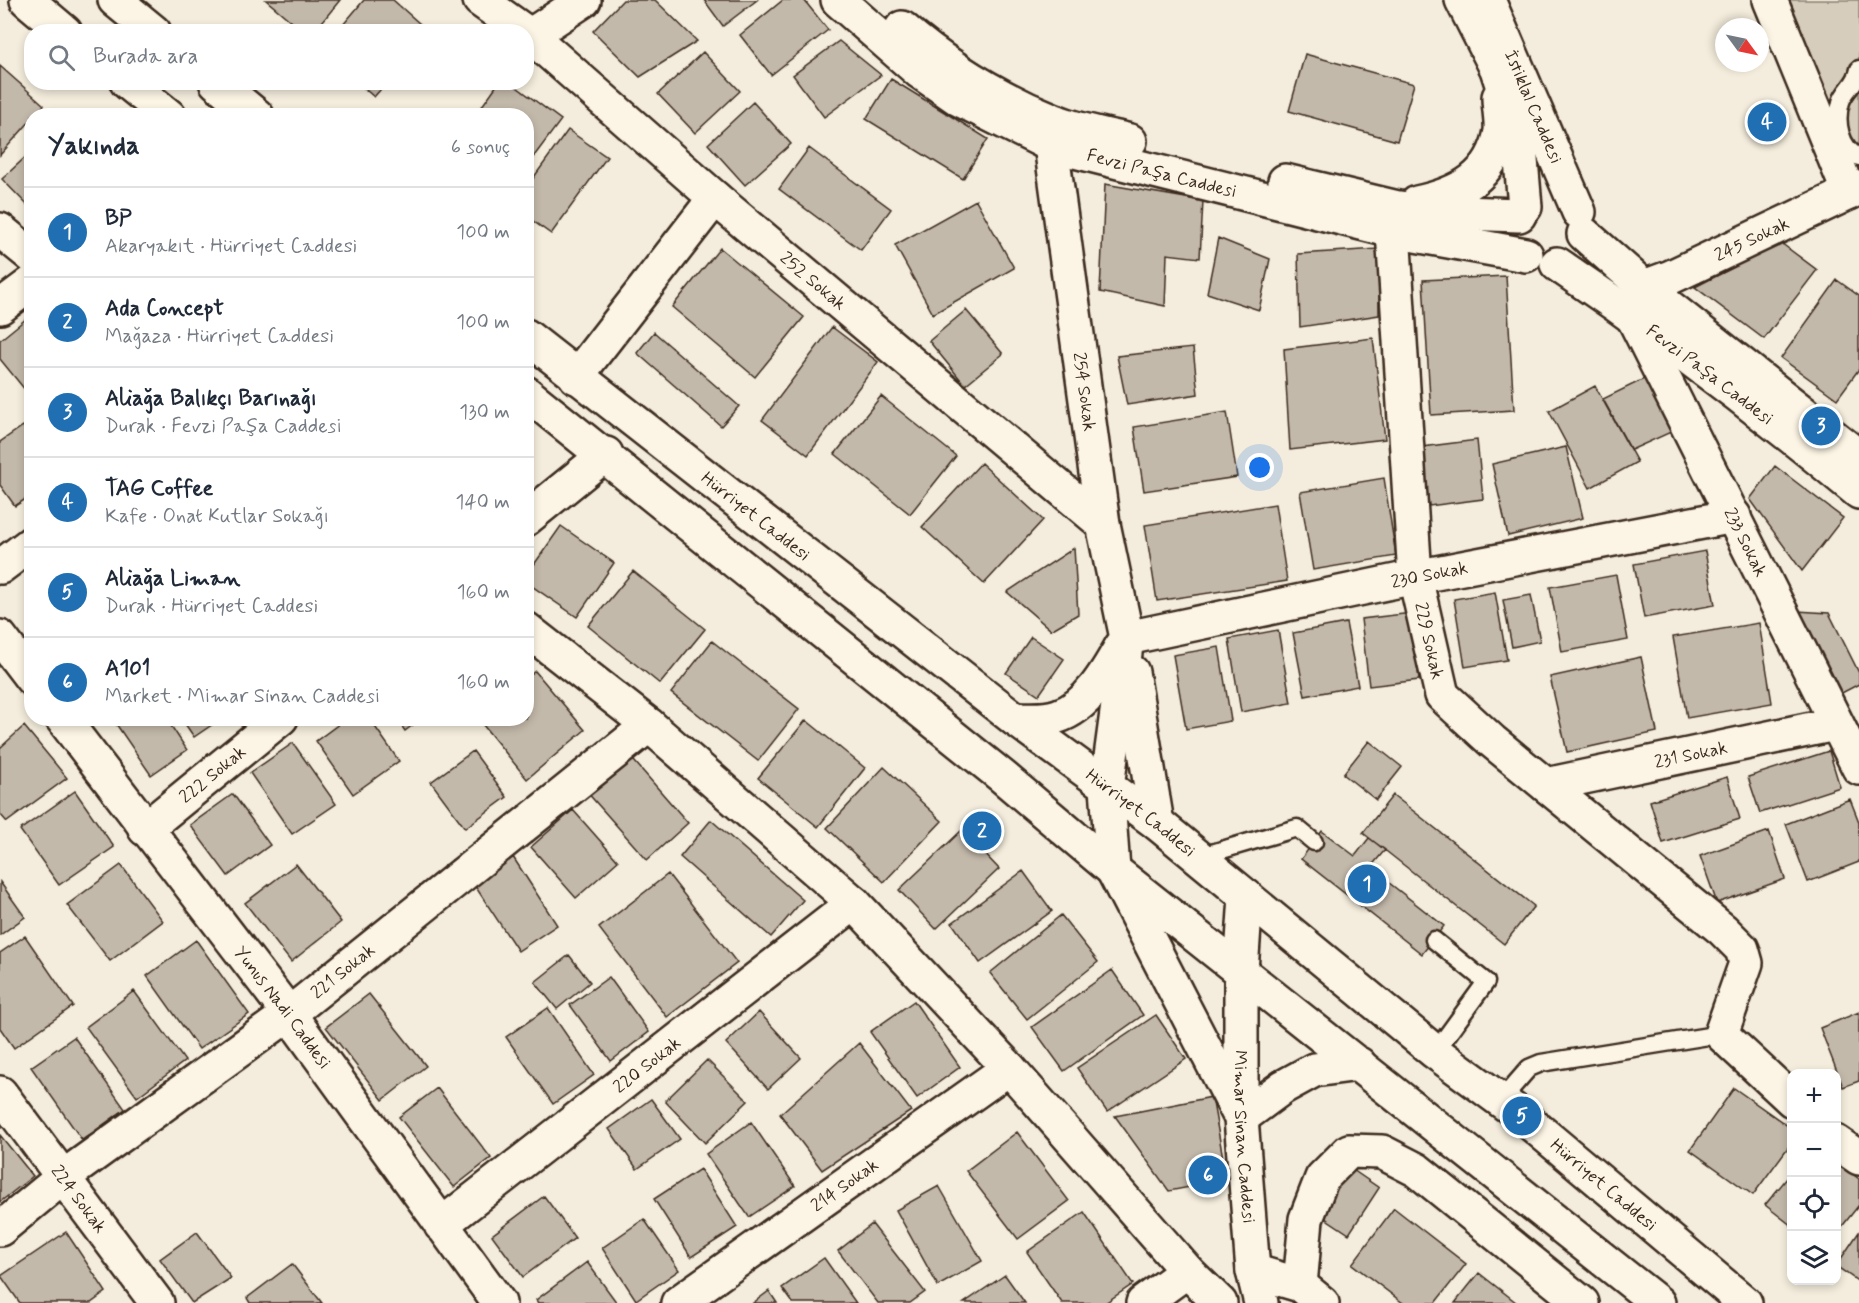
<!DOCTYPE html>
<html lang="tr">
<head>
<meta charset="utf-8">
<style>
	body { margin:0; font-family:Mynerve,sans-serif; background:#f2f2f3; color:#1f2937 }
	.controls { position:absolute; right:18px; bottom:18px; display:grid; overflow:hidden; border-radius:12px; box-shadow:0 3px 9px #0003 }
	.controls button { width:54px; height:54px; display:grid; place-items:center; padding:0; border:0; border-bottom:2px solid #e0e1e3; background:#fff; color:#1f2937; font:30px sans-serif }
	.compass { position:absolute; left:1715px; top:18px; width:54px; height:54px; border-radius:50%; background:#fff; box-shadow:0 3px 9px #0003; rotate:123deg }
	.you { position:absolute; left:1260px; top:468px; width:21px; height:21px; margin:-15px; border:4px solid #fff; border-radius:50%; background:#1a73e8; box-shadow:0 0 0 9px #1a73e833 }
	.badge { display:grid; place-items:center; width:39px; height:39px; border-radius:50%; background:#1f6fb2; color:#fff; font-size:20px; font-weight:700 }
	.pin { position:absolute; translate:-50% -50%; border:3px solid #fff; box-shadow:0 2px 6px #0006 }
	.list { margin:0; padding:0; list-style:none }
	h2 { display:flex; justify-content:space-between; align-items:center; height:78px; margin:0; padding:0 24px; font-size:26px }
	h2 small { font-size:20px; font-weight:400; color:#747a83 }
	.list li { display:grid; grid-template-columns:39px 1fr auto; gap:18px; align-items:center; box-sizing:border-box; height:90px; padding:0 24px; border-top:2px solid #e0e1e3 }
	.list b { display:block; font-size:22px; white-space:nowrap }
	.list p { margin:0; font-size:20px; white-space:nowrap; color:#747a83 }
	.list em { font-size:20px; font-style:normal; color:#747a83 }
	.icon { flex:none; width:33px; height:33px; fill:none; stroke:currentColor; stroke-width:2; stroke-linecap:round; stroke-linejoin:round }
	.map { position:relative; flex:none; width:1859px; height:1303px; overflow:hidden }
	.search { position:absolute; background:#fff; box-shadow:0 3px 9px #0003; left:24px; top:24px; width:510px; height:66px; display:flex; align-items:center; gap:15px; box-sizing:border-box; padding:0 21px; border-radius:24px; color:#747a83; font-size:22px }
	.panel { position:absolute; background:#fff; box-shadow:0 3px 9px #0003; left:24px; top:108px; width:510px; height:618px; border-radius:24px }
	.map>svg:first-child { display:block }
	.green { fill:#d6cdbd; stroke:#887c6e; stroke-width:1.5 }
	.building { fill:#c3b9aa; stroke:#3b2a1e; stroke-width:1.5 }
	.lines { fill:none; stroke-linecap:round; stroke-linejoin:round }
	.lane-casing { stroke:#3b2a1e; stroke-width:21 }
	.street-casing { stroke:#3b2a1e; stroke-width:38 }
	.secondary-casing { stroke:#3b2a1e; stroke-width:38 }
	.highway-casing { stroke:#3b2a1e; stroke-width:38 }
	.lane { stroke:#fcf5e5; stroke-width:16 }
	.street { stroke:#fcf5e5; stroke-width:33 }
	.secondary { stroke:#fcf5e5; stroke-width:33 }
	.highway { stroke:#fcf5e5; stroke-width:33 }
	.labels { text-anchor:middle; stroke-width:4.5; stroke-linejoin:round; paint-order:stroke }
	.street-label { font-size:18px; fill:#3b2a1e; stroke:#fcf5e5 }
</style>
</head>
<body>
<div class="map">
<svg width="1859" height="1303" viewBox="0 0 1859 1303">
	<rect width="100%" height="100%" fill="#f4eddd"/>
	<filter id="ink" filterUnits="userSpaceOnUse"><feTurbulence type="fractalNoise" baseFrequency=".0167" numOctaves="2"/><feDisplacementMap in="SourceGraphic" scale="12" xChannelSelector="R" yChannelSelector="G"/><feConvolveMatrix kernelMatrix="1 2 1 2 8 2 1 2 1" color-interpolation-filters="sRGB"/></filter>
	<g filter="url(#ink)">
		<path class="green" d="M 1775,0 L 1859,0 L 1859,188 Z"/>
		<path class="building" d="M 266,0 L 340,0 L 314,32 L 304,32 Z
			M 364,0 L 393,0 L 429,32 L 337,32 Z
			M 623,0 L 655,0 L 697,41 L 640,77 L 593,31 Z
			M 704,0 L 757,0 L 723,26 Z
			M 783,0 L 804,0 L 828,30 L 771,75 L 740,35 Z
			M 839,41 L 881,75 L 824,117 L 793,75 Z
			M 703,52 L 740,91 L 695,133 L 658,94 Z
			M 1305,54 L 1414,84 L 1397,141 L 1289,111 Z
			M 0,66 L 44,105 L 35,116 L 32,116 L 32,119 L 0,155 Z
			M 891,79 L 988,139 L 963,179 L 866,119 Z
			M 357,82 L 387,82 L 374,97 Z
			M 499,82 L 510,82 L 561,120 L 526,167 L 526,116 L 475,116 Z
			M 753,102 L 791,144 L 745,185 L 708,144 Z
			M 568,130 L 607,157 L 551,234 L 526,216 L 526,188 Z
			M 809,148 L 891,209 L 861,250 L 779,189 Z
			M 32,151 L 32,210 L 2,179 Z
			M 1105,184 L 1203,201 L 1200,258 L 1167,254 L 1165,306 L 1100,292 Z
			M 976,200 L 1014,268 L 933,314 L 895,245 Z
			M 1218,238 L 1270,259 L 1259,310 L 1207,293 Z
			M 1781,243 L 1817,270 L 1764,339 L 1695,287 Z
			M 720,248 L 804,317 L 755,377 L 672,307 Z
			M 1379,249 L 1379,315 L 1300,327 L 1298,254 Z
			M 1506,276 L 1514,410 L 1431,415 L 1423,280 Z
			M 1837,280 L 1859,296 L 1859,369 L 1837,399 L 1781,358 Z
			M 966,310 L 1003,354 L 965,385 L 929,341 Z
			M 32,314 L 32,394 L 30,396 L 0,359 L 0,340 Z
			M 832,327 L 878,362 L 808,455 L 762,420 Z
			M 654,332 L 739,406 L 721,426 L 637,353 Z
			M 1373,338 L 1385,439 L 1290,450 L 1284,349 Z
			M 1193,348 L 1198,394 L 1127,405 L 1117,356 Z
			M 1646,378 L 1671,432 L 1631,450 L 1603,399 Z
			M 1595,386 L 1637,462 L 1590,488 L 1549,411 Z
			M 881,396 L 956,456 L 910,514 L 835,454 Z
			M 1227,412 L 1237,477 L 1144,491 L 1134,427 Z
			M 23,426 L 32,439 L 32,495 L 15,506 L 0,485 L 0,442 Z
			M 1477,440 L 1483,499 L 1429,506 L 1422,447 Z
			M 1566,447 L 1583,518 L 1508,536 L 1492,464 Z
			M 981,463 L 1043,520 L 984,584 L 922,527 Z
			M 1775,466 L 1843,518 L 1802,571 L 1750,499 Z
			M 1384,478 L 1396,556 L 1313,570 L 1300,492 Z
			M 1275,504 L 1287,581 L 1157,601 L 1145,525 Z
			M 561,526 L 614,563 L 577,617 L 526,582 L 526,576 Z
			M 1074,548 L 1078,614 L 1051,630 L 1007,592 Z
			M 1705,551 L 1715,605 L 1644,618 L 1634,564 Z
			M 633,571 L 705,629 L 660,684 L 588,626 Z
			M 1616,575 L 1628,640 L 1562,652 L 1550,587 Z
			M 1495,592 L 1507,660 L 1465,667 L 1454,599 Z
			M 1531,595 L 1540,641 L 1512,647 L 1503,600 Z
			M 1797,611 L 1829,613 L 1859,673 L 1859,684 L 1838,695 Z
			M 1412,613 L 1419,680 L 1369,686 L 1361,619 Z
			M 1346,623 L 1358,686 L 1305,696 L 1293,633 Z
			M 1759,623 L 1772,703 L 1687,718 L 1673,637 Z
			M 1278,630 L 1291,703 L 1241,712 L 1229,639 Z
			M 1031,637 L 1064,659 L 1039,695 L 1006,673 Z
			M 712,641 L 799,709 L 758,761 L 671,693 Z
			M 1219,647 L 1231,721 L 1186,729 L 1173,655 Z
			M 1641,657 L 1657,732 L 1567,752 L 1550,677 Z
			M 535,671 L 585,730 L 527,779 L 478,719 L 526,718 L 526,678 Z
			M 112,718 L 166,718 L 187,750 L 151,775 Z
			M 181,718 L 222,718 L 194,737 Z
			M 347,718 L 369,718 L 399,761 L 353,794 L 316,741 Z
			M 396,718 L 422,718 L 405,731 Z
			M 806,720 L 865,768 L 818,827 L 758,778 Z
			M 24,726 L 67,778 L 7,822 L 0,814 L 0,748 Z
			M 1369,741 L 1402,767 L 1376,800 L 1343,774 Z
			M 293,743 L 336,804 L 292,834 L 250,773 Z
			M 473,751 L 507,797 L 465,828 L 431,782 Z
			M 1829,751 L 1840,787 L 1760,813 L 1748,777 Z
			M 628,754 L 688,823 L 647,860 L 586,791 Z
			M 884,767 L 942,821 L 884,882 L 827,828 Z
			M 1727,777 L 1740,819 L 1663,843 L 1650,801 Z
			M 75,791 L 114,847 L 59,885 L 20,830 Z
			M 233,794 L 270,845 L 228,876 L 190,825 Z
			M 1393,795 L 1534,906 L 1504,944 L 1363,833 Z
			M 1850,799 L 1859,822 L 1859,862 L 1808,882 L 1786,824 Z
			M 573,810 L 618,861 L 576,898 L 531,847 Z
			M 711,820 L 803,900 L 771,937 L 680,857 Z
			M 962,830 L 999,869 L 936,929 L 899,890 Z
			M 1322,831 L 1355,856 L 1369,838 L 1385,850 L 1370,868 L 1444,926 L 1422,954 L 1301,859 Z
			M 1769,831 L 1785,879 L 1717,903 L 1700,856 Z
			M 513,857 L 557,925 L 518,951 L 473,883 Z
			M 296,864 L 341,922 L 291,962 L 245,903 Z
			M 121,865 L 163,921 L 110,961 L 67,905 Z
			M 1023,871 L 1052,911 L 980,963 L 952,923 Z
			M 668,874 L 737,963 L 667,1017 L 599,928 Z
			M 0,882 L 25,917 L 0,935 Z
			M 1061,915 L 1098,962 L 1027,1019 L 990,973 Z
			M 25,936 L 73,1006 L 14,1048 L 0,1028 L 0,953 Z
			M 196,940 L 249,1014 L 199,1049 L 147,976 Z
			M 569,955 L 590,982 L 557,1009 L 535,982 Z
			M 1112,970 L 1143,1015 L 1064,1071 L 1032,1027 Z
			M 609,977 L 649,1032 L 611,1061 L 570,1005 Z
			M 134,991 L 185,1061 L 137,1097 L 86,1027 Z
			M 369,994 L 426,1066 L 383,1100 L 326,1027 Z
			M 914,1001 L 960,1067 L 917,1098 L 870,1032 Z
			M 548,1008 L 594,1075 L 553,1104 L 506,1037 Z
			M 759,1012 L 801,1058 L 768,1089 L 726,1043 Z
			M 1859,1012 L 1859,1081 L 1843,1087 L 1820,1028 Z
			M 1156,1015 L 1186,1059 L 1107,1112 L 1077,1068 Z
			M 74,1037 L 125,1109 L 82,1140 L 31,1067 Z
			M 859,1043 L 911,1111 L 822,1170 L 780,1114 Z
			M 707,1060 L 748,1101 L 705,1143 L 665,1101 Z
			M 437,1088 L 491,1158 L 454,1187 L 399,1117 Z
			M 1734,1088 L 1792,1129 L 1792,1142 L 1753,1195 L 1690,1150 Z
			M 1212,1097 L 1227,1180 L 1169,1191 L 1115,1116 Z
			M 651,1099 L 680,1139 L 637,1169 L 609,1129 Z
			M 751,1122 L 795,1186 L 749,1217 L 706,1154 Z
			M 1017,1132 L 1069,1201 L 1018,1239 L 966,1171 Z
			M 0,1135 L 33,1176 L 0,1202 Z
			M 1836,1161 L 1859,1179 L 1859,1205 L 1836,1234 Z
			M 1350,1168 L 1379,1188 L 1349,1234 L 1319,1214 Z
			M 700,1169 L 737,1227 L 691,1257 L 654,1199 Z
			M 1792,1172 L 1792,1226 L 1765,1205 Z
			M 939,1186 L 982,1261 L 938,1286 L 896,1210 Z
			M 544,1196 L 575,1238 L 523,1277 L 492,1235 Z
			M 1394,1208 L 1466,1264 L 1435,1303 L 1403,1303 L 1352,1264 Z
			M 1084,1212 L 1133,1284 L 1105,1303 L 1062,1303 L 1027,1252 Z
			M 644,1219 L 679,1270 L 636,1300 L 602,1248 Z
			M 872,1224 L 925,1292 L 910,1303 L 878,1303 L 838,1251 Z
			M 66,1232 L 106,1292 L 91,1303 L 20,1303 L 1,1276 Z
			M 197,1232 L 231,1278 L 192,1303 L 160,1259 Z
			M 1859,1232 L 1859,1282 L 1836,1266 Z
			M 824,1258 L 856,1303 L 793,1303 L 782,1288 Z
			M 587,1262 L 617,1303 L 538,1303 L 536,1300 Z
			M 292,1264 L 322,1303 L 250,1303 L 247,1298 Z
			M 1479,1273 L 1517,1303 L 1455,1303 Z
			M 1005,1275 L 1025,1303 L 964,1303 Z
			M 769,1291 L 777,1303 L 753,1303 Z"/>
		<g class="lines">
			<g class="lane-casing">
				<path id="lane" d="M 1859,69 C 1857,84 1845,89 1841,102 C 1835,122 1840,148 1859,157
					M 1198,857 L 1297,828 L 1314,842
					M 1434,940 L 1486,982 L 1435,1052
					M 1501,1100 L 1529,1068 L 1541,1063 L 1721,1034"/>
			</g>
			<g class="street-casing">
				<g id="street">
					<path d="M 480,0 L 525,32"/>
					<path d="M 1770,0 L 1849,193"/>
					<path id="s1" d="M 526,32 L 715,198 L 1103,524"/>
					<path d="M 531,35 L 584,0"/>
					<path id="s2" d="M 1051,145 L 1103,524 L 1127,638 L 1415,577 L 1734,516"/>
					<path d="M 0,230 L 32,256"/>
					<path id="s3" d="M 1393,231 L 1415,577 L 1442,695 L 1492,741 L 1723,930 L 1742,949 L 1746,963 L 1721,1034 L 1792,1100"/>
					<path id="s4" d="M 1644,287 L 1671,277 L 1859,188"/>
					<path d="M 0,307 L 32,283"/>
					<path id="s5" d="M 1632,315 L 1859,768"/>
					<path d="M 576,377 L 715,198"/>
					<path d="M 526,519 L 606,454"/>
					<path d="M 0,567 L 32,543"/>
					<path d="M 526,629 L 649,725 L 854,903 L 1009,1068 L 1187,1271 L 1220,1303"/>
					<path id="s6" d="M 1546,785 L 1835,724"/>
					<path id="s7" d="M 145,829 L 281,718"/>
					<path id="s8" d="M 0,1093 L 157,1303"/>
					<path d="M 1836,1142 L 1859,1158"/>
					<path id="s9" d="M 441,1225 L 854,903"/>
					<path id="s10" d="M 0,1229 L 62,1178 L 289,1014 L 649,725"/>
					<path d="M 1253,1271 L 1300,1285 L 1322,1303"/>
					<path d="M 1300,1285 L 1306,1219 L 1322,1178 L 1349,1151 L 1382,1152 L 1417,1170 L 1582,1303"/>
					<path id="s11" d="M 678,1303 L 1009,1068"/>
					<path d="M 1143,1303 L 1187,1271"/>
				</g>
			</g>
			<g class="secondary-casing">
				<g id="secondary">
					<path id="s12" d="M 838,0 L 920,72 L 959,99 L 1051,145 L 1393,231 L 1526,255"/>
					<path d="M 1462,0 L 1497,69 L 1519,136 L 1525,207"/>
					<path id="s13" d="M 1488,0 L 1579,212"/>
					<path d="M 902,28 C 946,66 1000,99 1055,121 C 1078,131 1106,135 1130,141"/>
					<path d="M 1285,181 L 1398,208 L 1433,212 L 1519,215"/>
					<path d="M 1417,203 C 1459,194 1493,177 1501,131 C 1502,121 1499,108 1499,97"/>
					<path d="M 1584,234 L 1644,287 L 1859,457"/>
					<path id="s14" d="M 1557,264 C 1662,335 1762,411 1859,492"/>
					<path d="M 0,637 L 32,679"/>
					<path id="s15" d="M 62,718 L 289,1014 L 499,1303"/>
					<path id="s16" d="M 1241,971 L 1241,1118 L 1253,1271 L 1261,1303"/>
				</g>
			</g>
			<g class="highway-casing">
				<g id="highway">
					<path d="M 27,0 L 65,32"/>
					<path d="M 115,0 L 154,32"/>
					<path d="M 127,82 L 169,116"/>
					<path d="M 216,82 L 257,116"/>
					<path id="s17" d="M 526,336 L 1015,719 L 1157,823 L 1435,1052 L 1522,1116 L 1745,1303"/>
					<path d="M 526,393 L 1003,777 L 1113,870 L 1658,1303"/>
					<path d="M 1127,638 L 1107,787 L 1113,870 L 1241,1118 L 1283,1087 L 1314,1070 L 1359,1064"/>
					<path d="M 1132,672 L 1157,823"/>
					<path d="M 1015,719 C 1029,719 1044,721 1058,716 C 1087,707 1107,672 1121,647"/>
					<path d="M 1241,971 L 1246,896"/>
				</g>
			</g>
			<use href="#lane" class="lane"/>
			<use href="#street" class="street"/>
			<use href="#secondary" class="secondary"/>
			<use href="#highway" class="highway"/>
		</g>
	</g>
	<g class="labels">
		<g class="street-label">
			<text dy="6" stroke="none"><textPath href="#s13" startOffset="116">İstiklal Caddesi</textPath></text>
			<text dy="6" stroke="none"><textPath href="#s12" startOffset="374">Fevzi Paşa Caddesi</textPath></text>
			<text dy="6" stroke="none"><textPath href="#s4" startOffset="118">245 Sokak</textPath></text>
			<text dy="6" stroke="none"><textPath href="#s1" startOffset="380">252 Sokak</textPath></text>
			<text dy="6" stroke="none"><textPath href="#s14" startOffset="189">Fevzi Paşa Caddesi</textPath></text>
			<text dy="6" stroke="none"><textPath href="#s2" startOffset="249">254 Sokak</textPath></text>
			<text dy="6" stroke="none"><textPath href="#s17" startOffset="292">Hürriyet Caddesi</textPath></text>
			<text dy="6" stroke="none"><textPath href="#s5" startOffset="254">233 Sokak</textPath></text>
			<text dy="6" stroke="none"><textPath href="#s2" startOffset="808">230 Sokak</textPath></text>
			<text dy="6" stroke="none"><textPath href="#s3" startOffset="412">229 Sokak</textPath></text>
			<text dy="6" stroke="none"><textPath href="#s6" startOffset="148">231 Sokak</textPath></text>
			<text dy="6" stroke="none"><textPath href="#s7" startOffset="87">222 Sokak</textPath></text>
			<text dy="6" stroke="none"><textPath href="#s17" startOffset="778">Hürriyet Caddesi</textPath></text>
			<text dy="6" stroke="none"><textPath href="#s10" startOffset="429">221 Sokak</textPath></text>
			<text dy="6" stroke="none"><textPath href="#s15" startOffset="364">Yunus Nadi Caddesi</textPath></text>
			<text dy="6" stroke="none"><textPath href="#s9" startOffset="261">220 Sokak</textPath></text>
			<text dy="6" stroke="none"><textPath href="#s16" startOffset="166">Mimar Sinan Caddesi</textPath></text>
			<text dy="6" stroke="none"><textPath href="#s11" startOffset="204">214 Sokak</textPath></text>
			<text dy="6" stroke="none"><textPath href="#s17" startOffset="1372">Hürriyet Caddesi</textPath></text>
			<text dy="6" stroke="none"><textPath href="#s8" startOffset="132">224 Sokak</textPath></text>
		</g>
	</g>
</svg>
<div class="controls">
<button>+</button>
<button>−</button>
<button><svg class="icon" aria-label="locate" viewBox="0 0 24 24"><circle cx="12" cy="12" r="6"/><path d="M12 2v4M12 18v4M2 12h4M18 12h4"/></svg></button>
<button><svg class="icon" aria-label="layers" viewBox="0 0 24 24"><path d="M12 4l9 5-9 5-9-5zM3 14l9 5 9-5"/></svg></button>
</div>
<svg class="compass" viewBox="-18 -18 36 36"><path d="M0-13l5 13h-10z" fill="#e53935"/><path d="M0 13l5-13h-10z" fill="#747a83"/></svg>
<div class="you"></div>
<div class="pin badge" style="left:1367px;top:884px">1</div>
<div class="pin badge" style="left:982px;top:831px">2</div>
<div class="pin badge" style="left:1821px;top:426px">3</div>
<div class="pin badge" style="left:1767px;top:122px">4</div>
<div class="pin badge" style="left:1522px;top:1116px">5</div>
<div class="pin badge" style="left:1208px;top:1175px">6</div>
<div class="search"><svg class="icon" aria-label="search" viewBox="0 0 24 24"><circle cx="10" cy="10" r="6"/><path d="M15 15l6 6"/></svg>Burada ara</div>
<section class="panel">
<h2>Yakında<small>6 sonuç</small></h2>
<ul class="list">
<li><span class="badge">1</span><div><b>BP</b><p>Akaryakıt · Hürriyet Caddesi</p></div><em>100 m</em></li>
<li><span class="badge">2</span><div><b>Ada Concept</b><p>Mağaza · Hürriyet Caddesi</p></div><em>100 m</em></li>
<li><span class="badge">3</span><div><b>Aliağa Balıkçı Barınağı</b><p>Durak · Fevzi Paşa Caddesi</p></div><em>130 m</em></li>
<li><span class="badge">4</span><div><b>TAG Coffee</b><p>Kafe · Onat Kutlar Sokağı</p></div><em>140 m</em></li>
<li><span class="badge">5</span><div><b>Aliağa Liman</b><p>Durak · Hürriyet Caddesi</p></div><em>160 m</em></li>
<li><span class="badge">6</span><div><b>A101</b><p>Market · Mimar Sinan Caddesi</p></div><em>160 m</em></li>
</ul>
</section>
</div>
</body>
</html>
